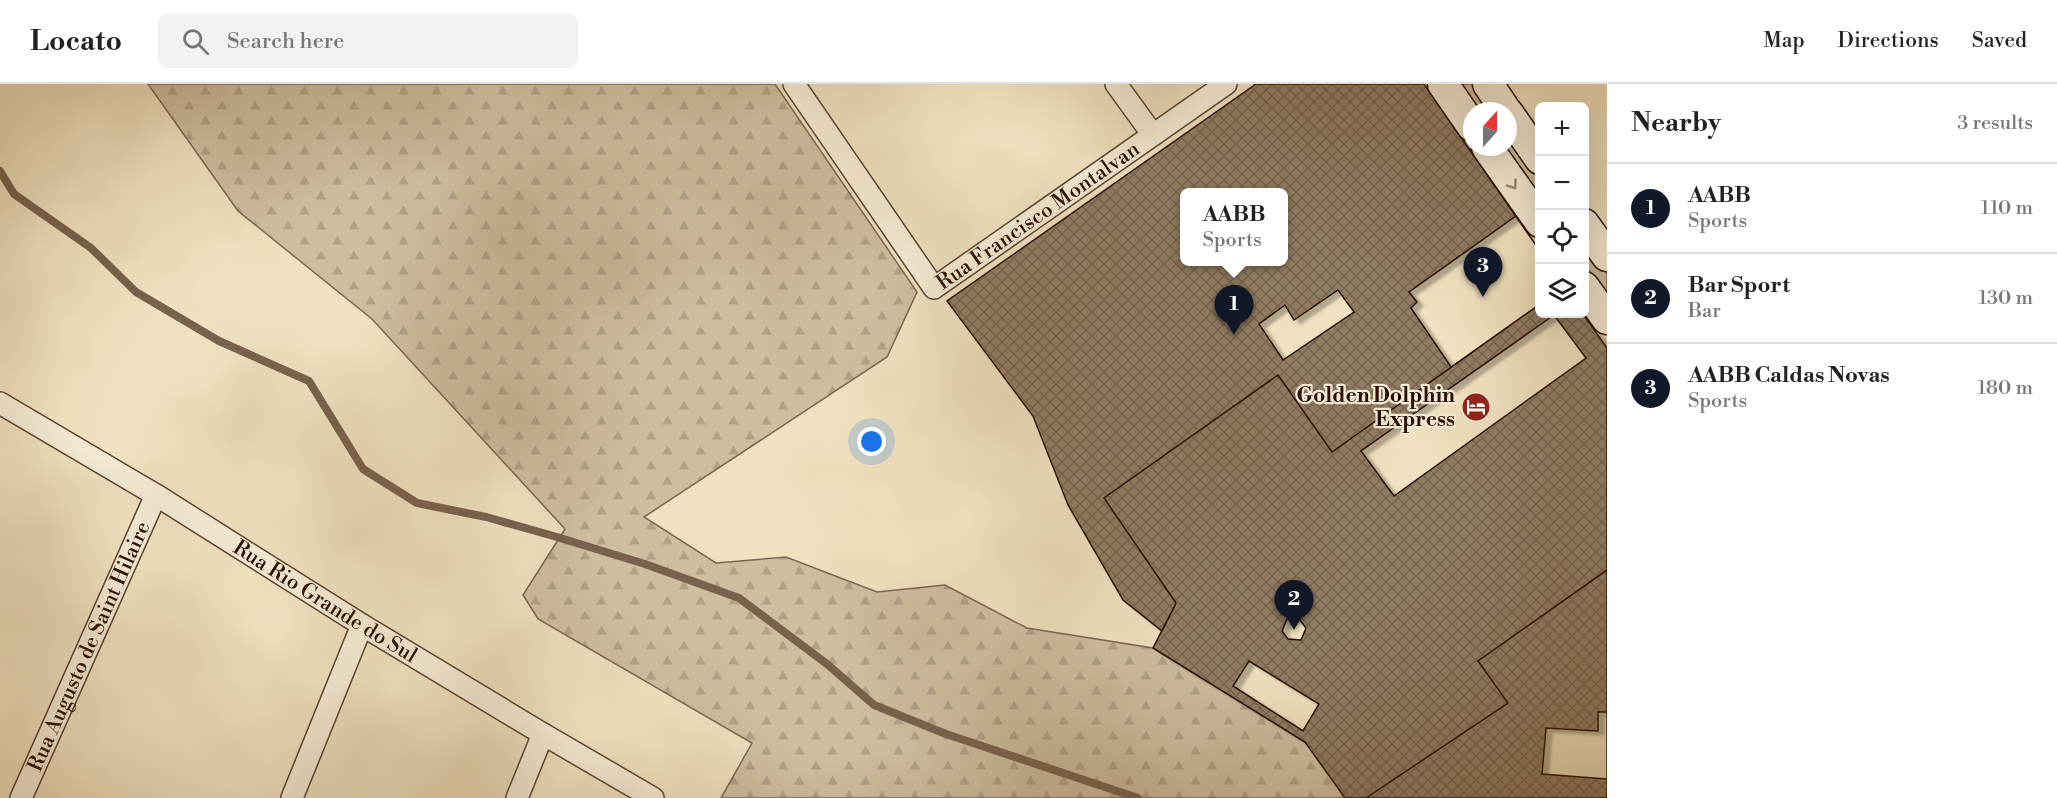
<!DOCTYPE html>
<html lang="en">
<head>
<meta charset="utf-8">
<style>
	body { margin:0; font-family:"Libre Bodoni",serif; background:#f2f2f2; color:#222 }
	.controls { position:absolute; right:18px; top:18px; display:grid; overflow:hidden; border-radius:9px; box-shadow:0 6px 24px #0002 }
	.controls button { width:54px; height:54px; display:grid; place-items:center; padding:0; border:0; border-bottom:2px solid #e0e0e0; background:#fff; color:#222; font:30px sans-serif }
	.compass { position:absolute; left:1463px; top:18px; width:54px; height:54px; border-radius:50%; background:#fff; box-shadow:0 6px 24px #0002; rotate:21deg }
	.you { position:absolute; left:872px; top:358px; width:21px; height:21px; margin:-15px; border:4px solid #fff; border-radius:50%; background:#1a73e8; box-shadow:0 0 0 9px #1a73e833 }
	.badge { display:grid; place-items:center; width:39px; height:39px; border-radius:50%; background:#111827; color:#fff; font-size:20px; font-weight:700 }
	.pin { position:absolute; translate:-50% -50px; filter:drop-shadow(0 2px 3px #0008) }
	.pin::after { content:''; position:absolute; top:32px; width:21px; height:18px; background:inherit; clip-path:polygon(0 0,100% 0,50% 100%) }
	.popup { position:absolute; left:1180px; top:104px; width:108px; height:78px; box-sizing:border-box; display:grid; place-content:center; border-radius:9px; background:#fff; filter:drop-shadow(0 2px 4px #0005); font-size:20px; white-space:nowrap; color:#767676 }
	.popup b { font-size:22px; color:#222 }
	.popup::after { content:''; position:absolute; left:50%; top:100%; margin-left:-12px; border:12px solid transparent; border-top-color:#fff }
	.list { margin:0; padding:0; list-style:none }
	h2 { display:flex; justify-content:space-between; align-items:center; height:78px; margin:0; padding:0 24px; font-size:26px }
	h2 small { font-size:20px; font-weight:400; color:#767676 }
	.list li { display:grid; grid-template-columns:39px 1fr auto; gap:18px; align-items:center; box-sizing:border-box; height:90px; padding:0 24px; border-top:2px solid #e0e0e0 }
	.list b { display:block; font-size:22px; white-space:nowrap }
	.list p { margin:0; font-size:20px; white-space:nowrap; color:#767676 }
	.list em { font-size:20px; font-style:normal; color:#767676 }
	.icon { flex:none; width:33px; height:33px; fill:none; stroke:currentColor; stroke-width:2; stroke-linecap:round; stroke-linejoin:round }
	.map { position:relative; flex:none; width:1607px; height:714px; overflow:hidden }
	header { display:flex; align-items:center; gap:36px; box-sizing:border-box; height:84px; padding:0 30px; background:#fff; border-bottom:2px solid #e0e0e0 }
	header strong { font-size:28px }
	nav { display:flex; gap:33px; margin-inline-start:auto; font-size:21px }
	.search { width:420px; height:54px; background:#f2f2f2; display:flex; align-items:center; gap:15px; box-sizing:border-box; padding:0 21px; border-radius:9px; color:#767676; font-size:22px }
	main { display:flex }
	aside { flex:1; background:#fff }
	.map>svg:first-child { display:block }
	.grass { fill:#cebe9f; stroke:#7c6650; stroke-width:1.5 }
	.forest { fill:url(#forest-firs); stroke:#7c6650; stroke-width:1.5 }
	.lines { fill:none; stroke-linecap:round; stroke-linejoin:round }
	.stream { stroke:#78624c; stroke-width:8 }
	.building { fill:url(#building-cross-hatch); stroke:#290e00; stroke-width:1.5; fill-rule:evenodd; filter:url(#shadow) }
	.street-casing { stroke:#5b4330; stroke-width:24 }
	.secondary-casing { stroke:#290e00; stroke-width:33 }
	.street { stroke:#f5ecd6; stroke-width:21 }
	.secondary { stroke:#f5ecd6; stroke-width:30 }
	.oneway { stroke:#998876 }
	.labels { text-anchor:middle; stroke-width:4.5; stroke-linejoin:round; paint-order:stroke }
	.street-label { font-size:21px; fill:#290e00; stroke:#f5ecd6 }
	.poi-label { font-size:21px; font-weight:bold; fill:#290e00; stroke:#f5ecd6; text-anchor:end }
</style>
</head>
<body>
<header>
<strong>Locato</strong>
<div class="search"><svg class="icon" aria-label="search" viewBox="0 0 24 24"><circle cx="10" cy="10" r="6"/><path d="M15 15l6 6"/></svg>Search here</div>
<nav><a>Map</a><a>Directions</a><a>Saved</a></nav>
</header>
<main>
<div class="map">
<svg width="1607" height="714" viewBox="0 0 1607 714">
	<defs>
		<pattern id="forest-firs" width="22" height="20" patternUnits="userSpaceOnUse" patternTransform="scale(1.5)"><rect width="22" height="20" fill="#cebe9f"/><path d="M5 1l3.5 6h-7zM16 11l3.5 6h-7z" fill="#b1a287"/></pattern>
		<pattern id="building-cross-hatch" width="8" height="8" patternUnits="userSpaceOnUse" patternTransform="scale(1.5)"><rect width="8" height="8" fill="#907c64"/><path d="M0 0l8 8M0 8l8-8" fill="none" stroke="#766450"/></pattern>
		<filter id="shadow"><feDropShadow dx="6" dy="4" stdDeviation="1.5" flood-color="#0004"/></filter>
	</defs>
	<rect width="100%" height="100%" fill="#f0e2c0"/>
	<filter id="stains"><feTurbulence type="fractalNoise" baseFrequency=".00333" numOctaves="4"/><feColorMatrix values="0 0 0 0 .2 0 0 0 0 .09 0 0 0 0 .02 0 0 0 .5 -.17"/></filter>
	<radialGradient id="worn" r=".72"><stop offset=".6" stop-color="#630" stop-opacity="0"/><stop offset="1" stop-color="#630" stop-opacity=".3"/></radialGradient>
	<path class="grass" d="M 1459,0 L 1475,0 L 1494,27 L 1478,27 Z
		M 1508,47 L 1539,92 L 1539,116 L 1503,63 L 1508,63 Z
		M 1584,157 L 1607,189 L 1607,213 L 1585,181 Z"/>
	<path class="forest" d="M 148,0 L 775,0 L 917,208 L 887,273 L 644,433 L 716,479 L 786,473 L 877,508 L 945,501 L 1027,544 L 1153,564 L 1305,658 L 1352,714 L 721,714 L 752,659 L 538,535 L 523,511 L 565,445 L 372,235 L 238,127 Z"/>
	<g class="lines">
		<path class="stream" d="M 0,87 L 14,110 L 91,164 L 136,208 L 219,257 L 309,297 L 363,385 L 417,419 L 486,433 L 557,453 L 645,480 L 739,514 L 827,580 L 874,621 L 946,650 L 1138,714"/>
	</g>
	<path class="building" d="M 1256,0 L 1424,0 L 1540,167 L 1540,220 L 1332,368 L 1278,291 L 1104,414 L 1176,519 L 1162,547 L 1123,516 L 1068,421 L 1033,332 L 947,217 ZM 1184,109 L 1284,109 L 1284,178 L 1184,178 Z
		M 1516,132 L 1540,167 L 1540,220 L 1451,283 L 1411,224 L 1417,218 L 1409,208 Z
		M 1338,206 L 1354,228 L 1283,276 L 1259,240 L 1285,221 L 1294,236 Z
		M 1540,220 L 1540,230 L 1583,230 L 1607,264 L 1607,486 L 1478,577 L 1508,619 L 1366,714 L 1345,714 L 1305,658 L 1153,564 L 1176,519 L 1104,414 L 1278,291 L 1332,368 Z
		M 1554,231 L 1586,274 L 1394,412 L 1361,367 Z
		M 1607,486 L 1607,714 L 1366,714 L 1508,619 L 1478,577 Z
		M 1287,535 L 1299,535 L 1306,544 L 1301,556 L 1288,555 L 1282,547 Z
		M 1249,577 L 1319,620 L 1303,647 L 1233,602 Z
		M 1598,628 L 1607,628 L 1607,695 L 1542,690 L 1546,644 L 1598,647 Z"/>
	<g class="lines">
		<g class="street-casing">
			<g id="street">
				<path id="s1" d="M 794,0 L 934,204 L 1226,0"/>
				<path d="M 1116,0 L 1153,51"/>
				<path id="s2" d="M 0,319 L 156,411 L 362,541 L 543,650 L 653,714"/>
				<path id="s3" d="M 21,714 L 156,411"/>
				<path d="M 292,714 L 362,541"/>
				<path d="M 517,714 L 543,650"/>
			</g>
		</g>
		<g class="secondary-casing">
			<path id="secondary" d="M 1443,0 L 1472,42
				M 1488,0 L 1506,27
				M 1508,29 L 1540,75
				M 1487,63 L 1540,138
				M 1584,140 L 1607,172
				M 1584,203 L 1607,235"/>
		</g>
		<use href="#street" class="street"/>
		<use href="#secondary" class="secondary"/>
	</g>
	<defs><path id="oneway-chevron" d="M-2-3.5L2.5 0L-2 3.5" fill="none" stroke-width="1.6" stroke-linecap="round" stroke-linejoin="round" transform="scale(1.5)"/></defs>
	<use class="oneway" href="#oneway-chevron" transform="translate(1513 101) rotate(55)"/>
	<defs>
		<g id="hotel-disc" transform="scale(1.5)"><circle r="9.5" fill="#8f2418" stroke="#f5ecd6"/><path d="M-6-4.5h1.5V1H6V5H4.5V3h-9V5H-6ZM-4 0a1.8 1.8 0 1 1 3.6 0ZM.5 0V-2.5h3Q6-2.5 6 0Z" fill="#fff"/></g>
	</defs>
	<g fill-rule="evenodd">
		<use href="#hotel-disc" x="1476" y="323"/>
	</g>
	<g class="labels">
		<g class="street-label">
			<text dy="7" stroke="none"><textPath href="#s1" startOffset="374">Rua Francisco Montalvan</textPath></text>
			<text dy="7" stroke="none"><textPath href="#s2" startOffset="381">Rua Rio Grande do Sul</textPath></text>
			<text dy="7" stroke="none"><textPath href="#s3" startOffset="166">Rua Augusto de Saint Hilaire</textPath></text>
		</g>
		<g class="poi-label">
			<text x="1455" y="318">Golden Dolphin<tspan x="1455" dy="24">Express</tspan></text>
		</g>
	</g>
	<rect width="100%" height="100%" filter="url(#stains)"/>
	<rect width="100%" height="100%" fill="url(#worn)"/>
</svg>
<div class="controls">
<button>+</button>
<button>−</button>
<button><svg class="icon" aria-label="locate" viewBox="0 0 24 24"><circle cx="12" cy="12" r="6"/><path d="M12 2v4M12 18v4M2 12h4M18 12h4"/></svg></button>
<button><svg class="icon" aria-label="layers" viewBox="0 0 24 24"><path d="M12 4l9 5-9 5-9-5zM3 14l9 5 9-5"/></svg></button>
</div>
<svg class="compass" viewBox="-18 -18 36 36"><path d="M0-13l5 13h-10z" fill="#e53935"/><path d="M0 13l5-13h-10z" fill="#767676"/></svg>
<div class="you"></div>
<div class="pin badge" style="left:1234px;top:251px">1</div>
<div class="popup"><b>AABB</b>Sports</div>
<div class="pin badge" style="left:1294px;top:546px">2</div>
<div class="pin badge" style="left:1483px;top:213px">3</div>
</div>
<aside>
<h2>Nearby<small>3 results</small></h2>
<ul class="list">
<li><span class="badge">1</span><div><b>AABB</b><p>Sports</p></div><em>110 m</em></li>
<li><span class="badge">2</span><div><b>Bar Sport</b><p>Bar</p></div><em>130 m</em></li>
<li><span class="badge">3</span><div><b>AABB Caldas Novas</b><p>Sports</p></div><em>180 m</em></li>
</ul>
</aside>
</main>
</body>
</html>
